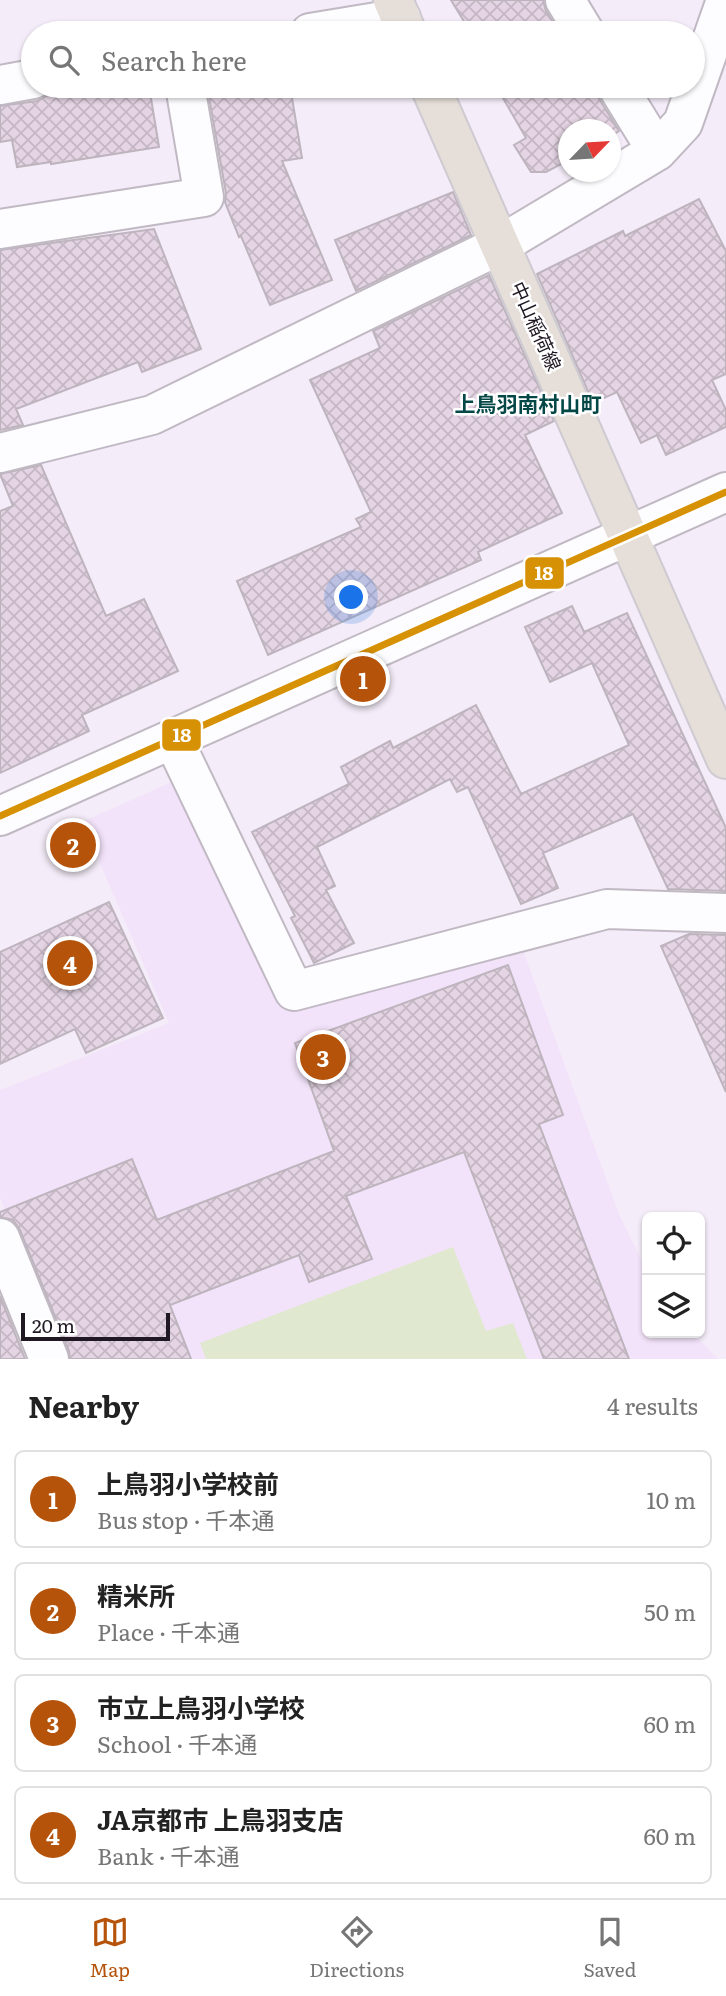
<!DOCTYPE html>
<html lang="en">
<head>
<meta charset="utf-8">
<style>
	body { margin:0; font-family:Literata,"Noto Sans JP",serif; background:#f2f2f2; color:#222 }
	.controls { position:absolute; right:21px; bottom:21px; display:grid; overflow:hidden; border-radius:10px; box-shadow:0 2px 5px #0004 }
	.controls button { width:63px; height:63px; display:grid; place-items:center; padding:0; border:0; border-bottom:2px solid #e0e0e0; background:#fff; color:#222; font:35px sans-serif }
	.compass { position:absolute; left:558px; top:119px; width:63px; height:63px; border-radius:50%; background:#fff; box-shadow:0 2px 5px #0004; rotate:65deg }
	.scale { position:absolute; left:21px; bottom:18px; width:149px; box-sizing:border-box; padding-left:7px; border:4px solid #201923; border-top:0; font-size:19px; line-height:24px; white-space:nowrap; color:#201923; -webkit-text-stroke:5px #fff; paint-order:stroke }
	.you { position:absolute; left:352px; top:598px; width:24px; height:24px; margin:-18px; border:5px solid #fff; border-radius:50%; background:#1a73e8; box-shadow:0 0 0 10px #1a73e833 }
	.badge { display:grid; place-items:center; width:46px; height:46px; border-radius:50%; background:#b45309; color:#fff; font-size:23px; font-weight:700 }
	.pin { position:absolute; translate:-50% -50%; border:4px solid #fff; box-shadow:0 2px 7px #0006 }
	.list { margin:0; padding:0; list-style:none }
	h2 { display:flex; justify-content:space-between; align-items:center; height:91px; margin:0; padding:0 28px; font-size:30px }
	h2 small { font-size:23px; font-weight:400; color:#767676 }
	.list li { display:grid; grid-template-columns:46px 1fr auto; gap:21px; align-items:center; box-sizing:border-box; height:98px; margin:0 14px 14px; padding:0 14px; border:2px solid #e0e0e0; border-radius:10px }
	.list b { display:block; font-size:26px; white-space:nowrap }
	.list p { margin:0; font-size:23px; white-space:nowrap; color:#767676 }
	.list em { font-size:23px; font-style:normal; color:#767676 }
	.icon { flex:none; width:38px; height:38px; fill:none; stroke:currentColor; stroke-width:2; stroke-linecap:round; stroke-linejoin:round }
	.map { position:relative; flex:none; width:726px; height:1359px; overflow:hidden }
	.search { position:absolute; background:#fff; box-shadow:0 2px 5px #0004; left:21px; right:21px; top:21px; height:77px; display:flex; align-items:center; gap:18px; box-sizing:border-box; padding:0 24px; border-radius:38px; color:#767676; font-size:26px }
	.sheet { height:539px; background:#fff }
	nav { display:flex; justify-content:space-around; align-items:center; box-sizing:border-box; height:98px; border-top:2px solid #e0e0e0; background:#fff; font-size:19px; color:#767676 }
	nav a { display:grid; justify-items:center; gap:4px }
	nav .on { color:#b45309 }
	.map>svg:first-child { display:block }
	.built { fill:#f3e3fa }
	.park { fill:#e0e8d0 }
	.building { fill:url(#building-cross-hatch); stroke:#bdb4bd; stroke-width:2 }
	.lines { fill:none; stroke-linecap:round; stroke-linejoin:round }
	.minor-casing { stroke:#c0b9c3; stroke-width:42 }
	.major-casing { stroke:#cecad1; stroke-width:42 }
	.minor { stroke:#fdfcfe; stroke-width:38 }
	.major { stroke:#e5ded9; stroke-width:38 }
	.bus-1-casing { stroke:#fff; stroke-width:12 }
	.bus-1 { stroke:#d79105; stroke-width:7 }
	.labels { text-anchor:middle; stroke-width:5; stroke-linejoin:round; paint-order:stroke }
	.street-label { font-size:19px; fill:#201923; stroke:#fff }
	.neighbourhood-label { font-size:21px; font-weight:bold; fill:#044747; stroke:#fff }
	.line-badge { stroke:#fff; stroke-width:2.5 }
	.badge-label { font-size:19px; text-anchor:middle; font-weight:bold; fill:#fff }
</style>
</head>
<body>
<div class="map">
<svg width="726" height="1359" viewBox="0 0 726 1359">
	<defs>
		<pattern id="building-cross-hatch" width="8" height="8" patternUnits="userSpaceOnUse" patternTransform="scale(1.75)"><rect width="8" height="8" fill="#e5d5e4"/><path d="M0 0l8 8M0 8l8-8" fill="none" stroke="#c4b6c3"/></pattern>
	</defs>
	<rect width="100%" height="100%" fill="#f4ecf8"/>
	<path class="built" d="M 174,781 L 286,1009 L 524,953 L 619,1214 L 647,1271 L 647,1333 L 693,1333 L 718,1359 L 66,1359 L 0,1198 L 0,1090 L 169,1023 L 82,822 Z"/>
	<path class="park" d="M 453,1247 L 486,1331 L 513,1323 L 527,1359 L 206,1359 L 200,1343 Z"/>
	<path class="building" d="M 451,0 L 543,0 L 546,11 L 560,33 L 471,33 Z
		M 92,86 L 149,86 L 159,147 L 51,164 L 51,162 L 17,167 L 12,140 L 0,142 L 0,106 L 37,101 L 48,95 Z
		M 207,86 L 290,86 L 302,158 L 282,161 L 332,280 L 270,305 L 241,236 L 239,237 L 225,202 L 226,193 Z
		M 496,86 L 595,86 L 598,97 L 619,131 L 611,136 L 611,130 L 569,130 L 569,160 L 546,172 L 531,172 L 514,145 L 526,138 Z
		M 453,192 L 471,235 L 356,291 L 335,240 Z
		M 699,199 L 726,251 L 726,374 L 712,380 L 726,410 L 726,427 L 666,455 L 657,435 L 641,443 L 617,392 L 593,403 L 537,274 L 623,231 L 625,236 Z
		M 154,229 L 201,349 L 142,372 L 138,362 L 16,409 L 23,425 L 0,430 L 0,250 Z
		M 489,275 L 554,421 L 525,435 L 562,513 L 478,552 L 481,560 L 268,655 L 237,581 L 361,527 L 356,519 L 371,512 L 310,380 L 380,348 L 373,331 Z
		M 41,465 L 106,616 L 144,599 L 178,671 L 82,715 L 89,731 L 0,773 L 0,511 L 13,506 L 0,474 Z
		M 572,606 L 584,632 L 627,613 L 726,828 L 726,891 L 668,889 L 633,814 L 543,853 L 558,888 L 521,904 L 468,787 L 457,792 L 450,779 L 317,847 L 335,886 L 326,890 L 354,943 L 314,963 L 291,918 L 295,916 L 252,832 L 349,784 L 341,767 L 390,741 L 393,748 L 476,705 L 521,794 L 629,745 L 592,663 L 550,682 L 525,627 Z
		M 109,902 L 163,1018 L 86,1053 L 75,1029 L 0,1064 L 0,952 Z
		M 689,934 L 726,935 L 726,1092 L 661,946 Z
		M 508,965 L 563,1115 L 539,1124 L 629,1359 L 544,1359 L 464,1152 L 346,1196 L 372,1259 L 309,1282 L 299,1255 L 170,1305 L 191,1359 L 70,1359 L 69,1351 L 20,1230 L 13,1220 L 0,1217 L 0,1212 L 132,1159 L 157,1220 L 334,1151 L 295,1043 Z
		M 0,1296 L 25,1359 L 0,1359 Z"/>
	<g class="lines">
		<g class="minor-casing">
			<path id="minor" d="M 565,0 L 585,33
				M 310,33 L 401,18
				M 0,85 L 33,79
				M 617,86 L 657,151
				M 0,229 L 204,197 L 185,86
				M 0,453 L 152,415 L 500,245 L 657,151 L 683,123 L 726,0
				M 173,739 L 294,991 L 607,909 L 726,913
				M 0,816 L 726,492
				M 0,1238 L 49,1359"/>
		</g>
		<g class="major-casing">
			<path id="major" d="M 393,0 L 407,33
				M 430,86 L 726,759"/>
		</g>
		<use href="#minor" class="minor"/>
		<use href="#major" class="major"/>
		<g class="bus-1-casing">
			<path id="bus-1" d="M 0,816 L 726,492"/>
		</g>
		<use href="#bus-1" class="bus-1"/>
	</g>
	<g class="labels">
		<g class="street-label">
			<text transform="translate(536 326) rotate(66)" y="7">中山稲荷線</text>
		</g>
		<g class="neighbourhood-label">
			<text x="528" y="412">上鳥羽南村山町</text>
		</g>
	</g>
	<g class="line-badge">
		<rect x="524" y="556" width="41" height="34" rx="7" fill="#d79105"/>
		<rect x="161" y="718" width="41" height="34" rx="7" fill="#d79105"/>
	</g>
	<g class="badge-label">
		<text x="544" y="580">18</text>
		<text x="182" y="742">18</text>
	</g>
</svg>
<div class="controls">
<button><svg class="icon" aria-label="locate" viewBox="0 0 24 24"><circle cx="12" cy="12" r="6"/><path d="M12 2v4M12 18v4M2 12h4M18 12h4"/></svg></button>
<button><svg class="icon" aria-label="layers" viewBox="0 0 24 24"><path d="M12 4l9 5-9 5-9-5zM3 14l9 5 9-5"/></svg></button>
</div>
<svg class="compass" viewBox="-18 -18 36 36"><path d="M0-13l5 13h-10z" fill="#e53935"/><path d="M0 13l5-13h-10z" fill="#767676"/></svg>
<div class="scale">20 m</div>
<div class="you"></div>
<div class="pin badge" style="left:363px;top:679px">1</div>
<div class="pin badge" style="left:73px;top:845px">2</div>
<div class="pin badge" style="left:323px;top:1057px">3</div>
<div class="pin badge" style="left:70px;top:963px">4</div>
<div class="search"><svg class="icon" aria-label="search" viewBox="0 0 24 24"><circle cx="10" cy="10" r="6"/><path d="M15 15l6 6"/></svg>Search here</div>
</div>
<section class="sheet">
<h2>Nearby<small>4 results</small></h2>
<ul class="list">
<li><span class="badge">1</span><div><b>上鳥羽小学校前</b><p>Bus stop · 千本通</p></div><em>10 m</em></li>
<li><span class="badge">2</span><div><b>精米所</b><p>Place · 千本通</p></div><em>50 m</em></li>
<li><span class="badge">3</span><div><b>市立上鳥羽小学校</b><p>School · 千本通</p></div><em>60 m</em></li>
<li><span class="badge">4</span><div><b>JA京都市 上鳥羽支店</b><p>Bank · 千本通</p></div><em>60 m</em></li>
</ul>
</section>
<nav>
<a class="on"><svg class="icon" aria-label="map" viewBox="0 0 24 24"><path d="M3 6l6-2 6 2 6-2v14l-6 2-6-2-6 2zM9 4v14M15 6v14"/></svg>Map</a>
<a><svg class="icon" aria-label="directions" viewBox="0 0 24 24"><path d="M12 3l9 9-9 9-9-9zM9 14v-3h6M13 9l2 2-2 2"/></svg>Directions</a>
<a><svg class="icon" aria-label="saved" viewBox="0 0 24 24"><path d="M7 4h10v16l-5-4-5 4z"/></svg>Saved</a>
</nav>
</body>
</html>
